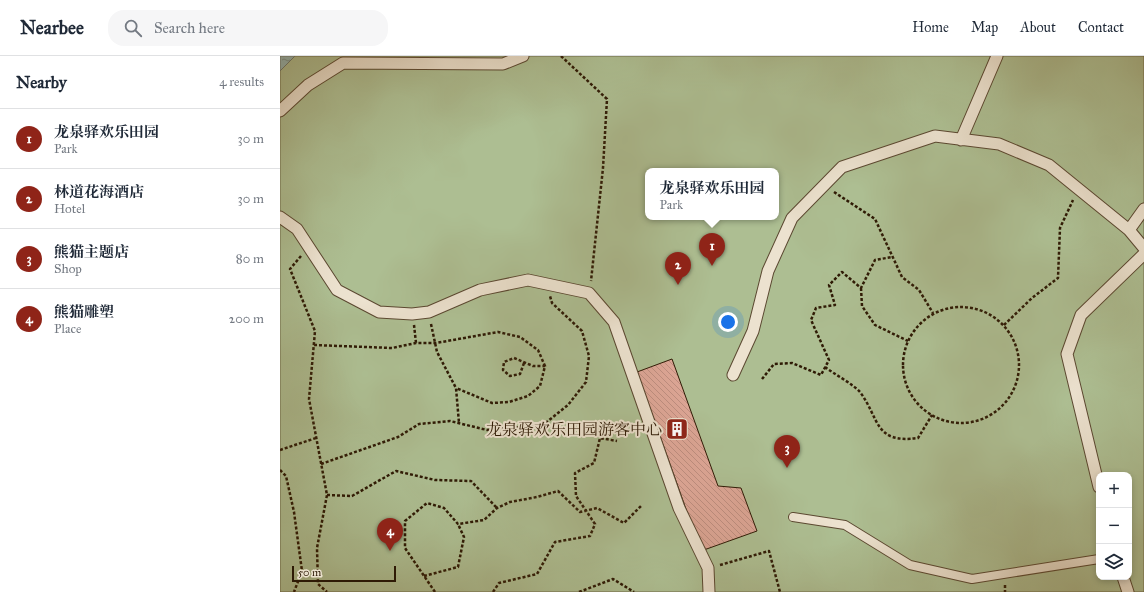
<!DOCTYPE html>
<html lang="en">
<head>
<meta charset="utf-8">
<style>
	body { margin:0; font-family:"IM FELL Great Primer","Noto Serif SC",serif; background:#f6f6f7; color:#1f2937 }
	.controls { position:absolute; right:12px; bottom:12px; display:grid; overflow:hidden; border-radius:8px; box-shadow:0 2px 6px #0003 }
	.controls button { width:36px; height:36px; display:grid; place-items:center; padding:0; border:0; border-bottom:1px solid #e0e1e3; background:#fff; color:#1f2937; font:20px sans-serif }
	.scale { position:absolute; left:12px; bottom:10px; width:104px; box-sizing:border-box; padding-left:4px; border:2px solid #2e1a05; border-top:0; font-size:11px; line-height:14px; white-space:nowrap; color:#2e1a05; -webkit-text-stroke:3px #ece2cf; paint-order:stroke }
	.you { position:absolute; left:448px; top:266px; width:14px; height:14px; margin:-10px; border:3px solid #fff; border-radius:50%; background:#1a73e8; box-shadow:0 0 0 6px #1a73e833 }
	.badge { display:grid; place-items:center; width:26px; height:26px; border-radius:50%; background:#8f2418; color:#fff; font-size:13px; font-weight:700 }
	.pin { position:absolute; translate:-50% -33px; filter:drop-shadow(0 1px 2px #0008) }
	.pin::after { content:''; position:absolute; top:21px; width:14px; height:12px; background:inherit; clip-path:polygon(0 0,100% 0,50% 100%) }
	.popup { position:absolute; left:365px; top:112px; width:134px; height:52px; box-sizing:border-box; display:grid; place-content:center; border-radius:8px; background:#fff; filter:drop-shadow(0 1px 3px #0005); font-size:13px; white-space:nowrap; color:#747a83 }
	.popup b { font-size:15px; color:#1f2937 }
	.popup::after { content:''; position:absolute; left:50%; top:100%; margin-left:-8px; border:8px solid transparent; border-top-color:#fff }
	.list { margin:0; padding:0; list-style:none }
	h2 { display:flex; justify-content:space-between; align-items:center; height:52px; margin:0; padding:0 16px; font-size:17px }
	h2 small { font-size:13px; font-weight:400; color:#747a83 }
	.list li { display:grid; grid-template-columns:26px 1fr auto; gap:12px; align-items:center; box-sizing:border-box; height:60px; padding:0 16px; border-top:1px solid #e0e1e3 }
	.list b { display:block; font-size:15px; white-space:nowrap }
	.list p { margin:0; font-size:13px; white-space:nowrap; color:#747a83 }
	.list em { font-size:13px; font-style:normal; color:#747a83 }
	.icon { flex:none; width:22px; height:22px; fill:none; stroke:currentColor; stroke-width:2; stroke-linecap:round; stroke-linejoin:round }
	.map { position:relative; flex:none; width:864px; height:536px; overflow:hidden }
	header { display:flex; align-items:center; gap:24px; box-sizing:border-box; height:56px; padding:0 20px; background:#fff; border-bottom:1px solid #e0e1e3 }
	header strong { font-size:19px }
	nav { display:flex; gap:22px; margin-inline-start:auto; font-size:14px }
	.search { width:280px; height:36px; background:#f6f6f7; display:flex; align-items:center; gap:10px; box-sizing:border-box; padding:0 14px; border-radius:16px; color:#747a83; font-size:15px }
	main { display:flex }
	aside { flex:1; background:#fff }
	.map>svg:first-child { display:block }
	.green { fill:#adbe92; stroke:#6e6c4c; fill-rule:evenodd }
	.water { fill:url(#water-ripples); stroke:#6c786e }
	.building { fill:url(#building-back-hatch); stroke:#2e1a05 }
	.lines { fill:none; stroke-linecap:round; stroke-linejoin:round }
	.pedestrian-casing { stroke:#5b4831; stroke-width:10 }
	.minor-casing { stroke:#5b4831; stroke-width:13 }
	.path { stroke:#2e1a05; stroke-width:2.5; stroke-dasharray:3 2; stroke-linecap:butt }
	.pedestrian { stroke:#ece2cf; stroke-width:8 }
	.minor { stroke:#ece2cf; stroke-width:11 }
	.labels { text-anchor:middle; stroke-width:4; stroke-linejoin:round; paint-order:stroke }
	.poi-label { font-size:16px; fill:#2e1a05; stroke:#ece2cf; text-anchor:end }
</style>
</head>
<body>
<header>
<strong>Nearbee</strong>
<div class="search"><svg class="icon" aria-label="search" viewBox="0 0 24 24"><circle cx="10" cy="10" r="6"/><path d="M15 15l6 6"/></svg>Search here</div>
<nav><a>Home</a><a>Map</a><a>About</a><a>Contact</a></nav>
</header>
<main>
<aside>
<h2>Nearby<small>4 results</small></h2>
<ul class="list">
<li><span class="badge">1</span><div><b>龙泉驿欢乐田园</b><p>Park</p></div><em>30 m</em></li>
<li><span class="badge">2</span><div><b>林道花海酒店</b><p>Hotel</p></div><em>30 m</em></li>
<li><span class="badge">3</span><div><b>熊猫主题店</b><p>Shop</p></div><em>80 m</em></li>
<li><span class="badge">4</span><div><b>熊猫雕塑</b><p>Place</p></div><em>200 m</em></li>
</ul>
</aside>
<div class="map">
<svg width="864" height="536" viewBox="0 0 864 536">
	<defs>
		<pattern id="water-ripples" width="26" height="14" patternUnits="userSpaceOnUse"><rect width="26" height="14" fill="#95b7b4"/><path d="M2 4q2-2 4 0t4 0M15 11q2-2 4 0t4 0" fill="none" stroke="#7a9490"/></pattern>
		<pattern id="building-back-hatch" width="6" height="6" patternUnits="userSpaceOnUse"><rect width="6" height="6" fill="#dda696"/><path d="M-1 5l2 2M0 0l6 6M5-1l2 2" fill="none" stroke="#be8e80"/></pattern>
	</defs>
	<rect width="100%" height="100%" fill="#e1d3b5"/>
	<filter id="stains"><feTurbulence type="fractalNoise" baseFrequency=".005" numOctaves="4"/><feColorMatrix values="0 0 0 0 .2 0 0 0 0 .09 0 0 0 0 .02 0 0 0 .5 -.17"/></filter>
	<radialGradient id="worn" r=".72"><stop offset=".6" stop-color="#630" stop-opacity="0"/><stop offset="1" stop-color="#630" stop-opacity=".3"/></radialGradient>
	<path class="green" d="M 0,0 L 864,0 L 864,536 L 0,536 ZM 368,115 L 496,115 L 496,161 L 368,161 ZM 819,419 L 849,419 L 849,521 L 819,521 Z"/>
	<path class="water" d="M 0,0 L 15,0 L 0,15 Z"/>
	<path class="building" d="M 392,303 L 438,430 L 461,432 L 477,475 L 421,495 L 357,316 Z"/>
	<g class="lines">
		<g class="pedestrian-casing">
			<path id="pedestrian" d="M 513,461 L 565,469 L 630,509 L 692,523 L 819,503"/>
		</g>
		<g class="minor-casing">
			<path id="minor" d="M 0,55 L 28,29 L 63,7 L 223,8 L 243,0
				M 681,84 L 717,0
				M 0,161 L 17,173 L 57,234 L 99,256 L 132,258 L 149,256 L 200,234 L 248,224 L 309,237 L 334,266 L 399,452 L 428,512 L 429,536
				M 849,174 L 864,153
				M 453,319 L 473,275 L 488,215 L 512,162 L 562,111 L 655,80 L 719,88 L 769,109 L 849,174 L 864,192
				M 819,431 L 787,298 L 801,259 L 864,198
				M 843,521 L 848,536"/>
		</g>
		<path class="path" d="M 281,0 L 327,43 L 323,112 L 311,225
			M 554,136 L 595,163 L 622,221 L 639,234 L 653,257
			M 21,200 L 10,213 L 35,275 L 29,343 L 47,439 L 37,492 L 38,528 L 47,536
			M 581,232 L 582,250 L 595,269 L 628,285
			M623 309a58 58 0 1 1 116 0a58 58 0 1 1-116 0Z
			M 151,268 L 157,296 L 176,332 L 179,367
			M 134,269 L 136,287
			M 724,269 L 752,242 L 778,222 L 780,172 L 793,144
			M 34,289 L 112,292 L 136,287 L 156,287 L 218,276 L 240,281 L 258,294 L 265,310 L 260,330 L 248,340 L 229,346 L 212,347 L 176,332
			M 244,307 L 240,318 L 230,320 L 223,314 L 224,306 L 234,302 L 253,310 L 265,310
			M 545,311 C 554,318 573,328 580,336 C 600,363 594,388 638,382 L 652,359
			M 482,323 L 494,308 L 512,307 L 541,319 L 549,304 L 531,264 L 536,252 L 555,249 L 549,229 L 562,216 L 581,232 L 595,204 L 612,201
			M 0,394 L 36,382
			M 41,408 L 118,381 L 139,368 L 170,365 L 207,374 L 263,369 L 288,349 L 306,326 L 309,300 L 302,275 L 272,247 L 270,240
			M 0,414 L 6,420 L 14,456 L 22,515 L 14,536
			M 47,439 L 72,440 L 116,415 L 155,424 L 191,425 L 217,452
			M 440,509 L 489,495 L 500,536
			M 144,520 L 178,511 L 184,481 L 178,468
			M 725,529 L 725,536
			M 155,536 L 125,492 L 125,465 L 147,447 L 164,452 L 178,468 L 204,464 L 217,452 L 230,446 L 257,441 L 278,435 L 300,456 L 317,452 L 344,467 L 362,449
			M 213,536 L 219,527 L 257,518 L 275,486 L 310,480 L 315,468 L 296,440 L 295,417 L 314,407 L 320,382 L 337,385
			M 299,536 L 333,523 L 354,536"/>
		<use href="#pedestrian" class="pedestrian"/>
		<use href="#minor" class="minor"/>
	</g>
	<defs>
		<g id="building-square" transform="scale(1.15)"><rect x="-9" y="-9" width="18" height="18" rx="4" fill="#8f2418" stroke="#ece2cf"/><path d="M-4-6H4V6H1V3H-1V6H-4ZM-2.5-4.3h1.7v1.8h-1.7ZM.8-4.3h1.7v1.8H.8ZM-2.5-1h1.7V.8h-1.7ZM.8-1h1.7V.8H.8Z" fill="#fff"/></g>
	</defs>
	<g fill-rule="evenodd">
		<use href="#building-square" x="397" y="373"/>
	</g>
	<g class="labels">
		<g class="poi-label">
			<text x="382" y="379">龙泉驿欢乐田园游客中心</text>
		</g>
	</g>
	<rect width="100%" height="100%" filter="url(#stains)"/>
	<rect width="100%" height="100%" fill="url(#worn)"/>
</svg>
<div class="controls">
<button>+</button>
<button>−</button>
<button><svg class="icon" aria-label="layers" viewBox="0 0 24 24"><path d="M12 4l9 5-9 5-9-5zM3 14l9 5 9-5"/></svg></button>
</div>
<div class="scale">50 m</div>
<div class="you"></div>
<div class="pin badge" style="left:432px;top:210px">1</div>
<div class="popup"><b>龙泉驿欢乐田园</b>Park</div>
<div class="pin badge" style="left:398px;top:229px">2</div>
<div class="pin badge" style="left:507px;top:412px">3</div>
<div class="pin badge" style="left:110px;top:495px">4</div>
</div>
</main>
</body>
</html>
